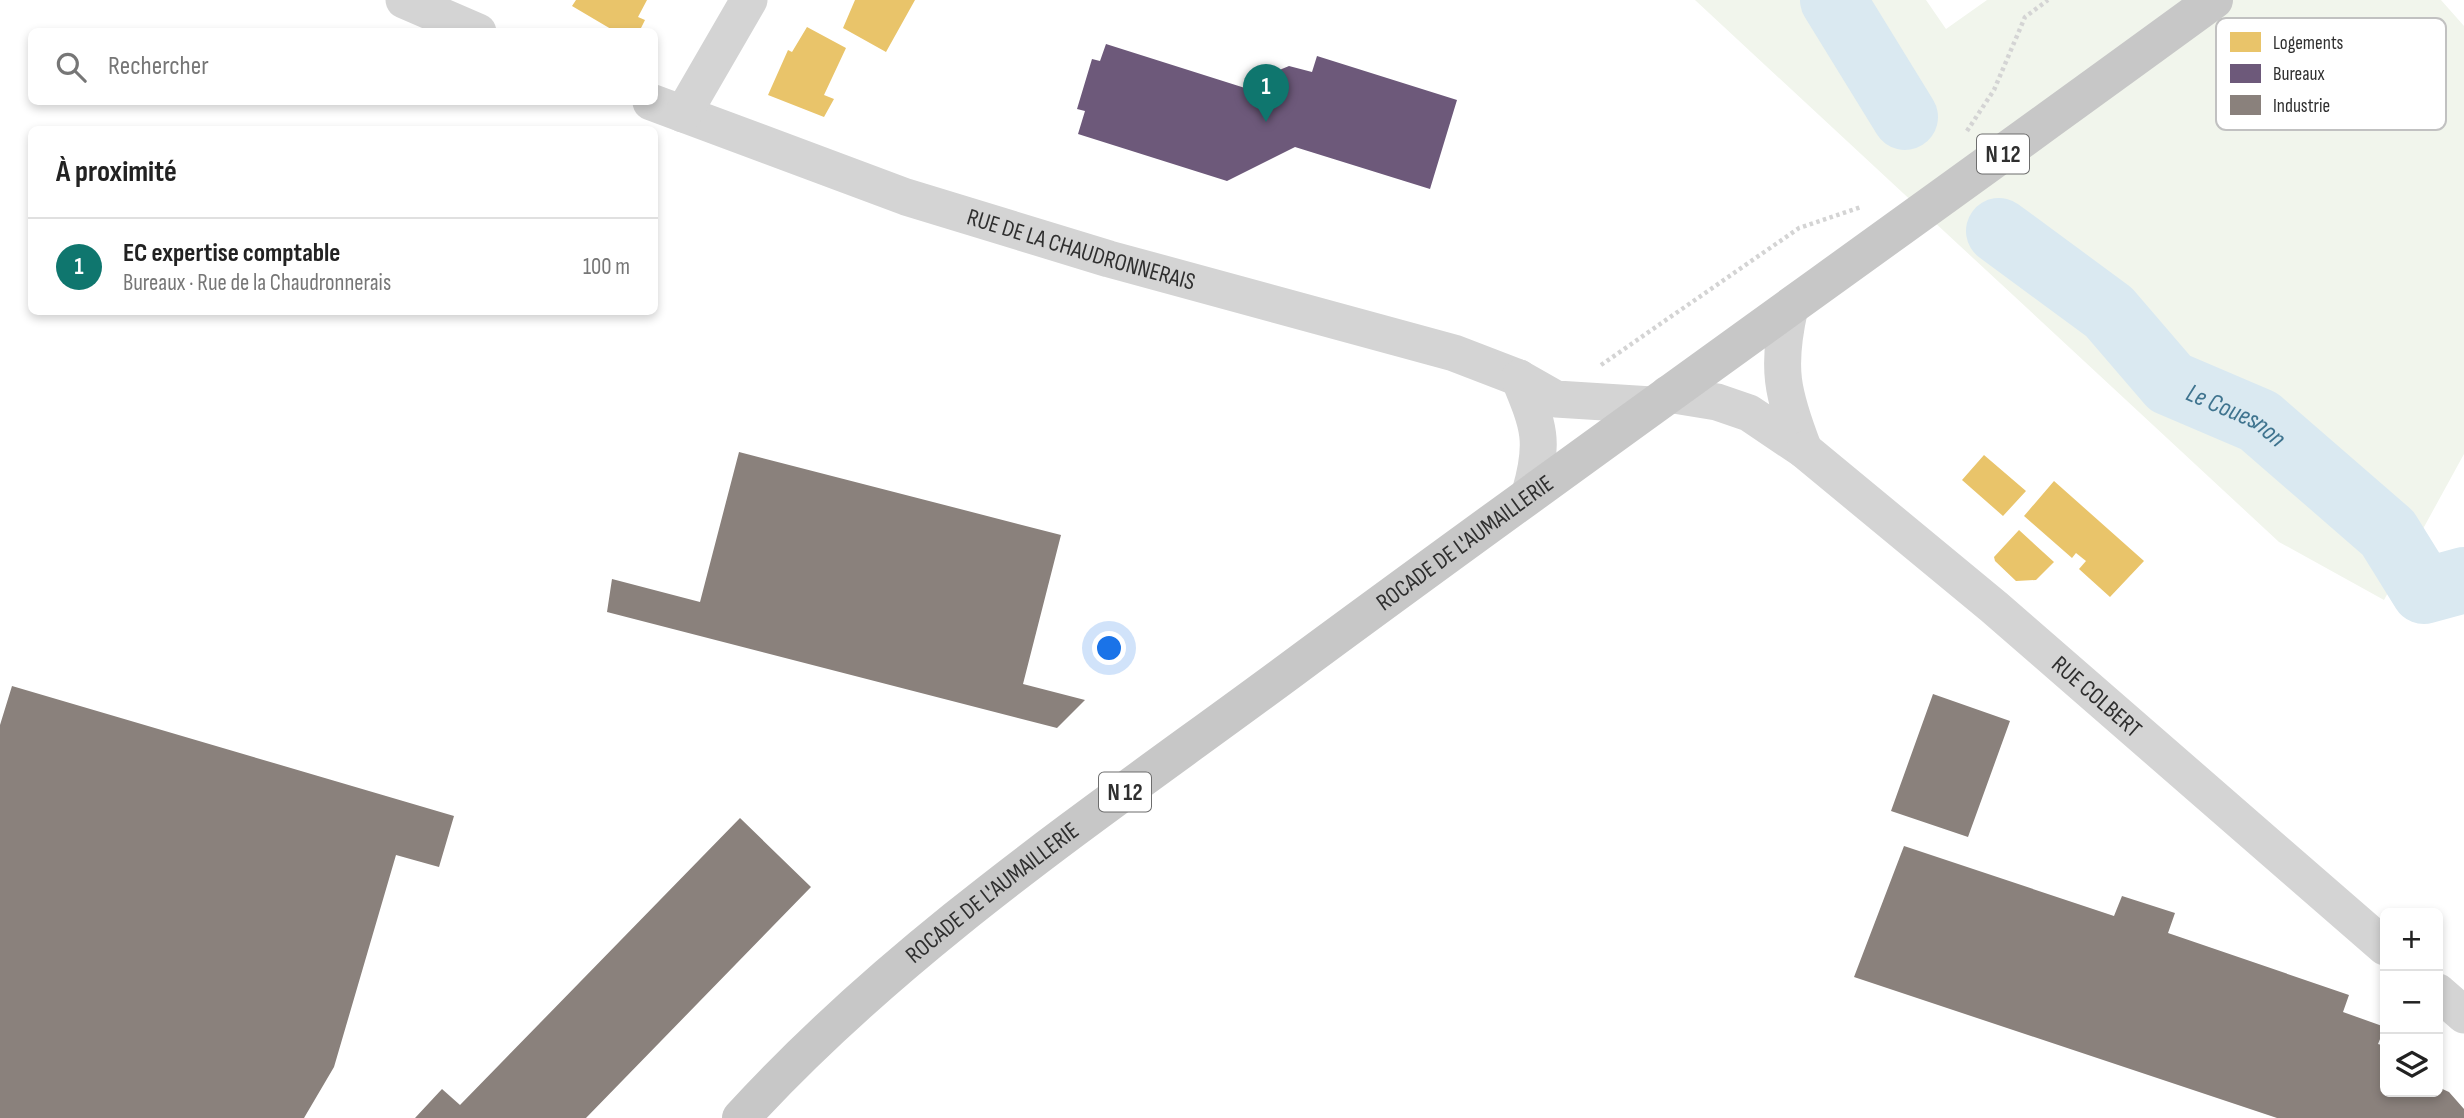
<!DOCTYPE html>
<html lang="fr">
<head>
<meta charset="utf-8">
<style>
	body { margin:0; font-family:"Sofia Sans Condensed",sans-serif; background:#f6f6f6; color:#222 }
	.controls { position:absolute; right:21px; bottom:21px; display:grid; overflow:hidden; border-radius:10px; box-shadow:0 4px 10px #0003 }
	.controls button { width:63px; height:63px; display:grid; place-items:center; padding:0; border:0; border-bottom:2px solid #e0e0e0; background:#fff; color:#222; font:35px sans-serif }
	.you { position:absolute; left:1110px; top:649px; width:24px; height:24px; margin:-18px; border:5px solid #fff; border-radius:50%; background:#1a73e8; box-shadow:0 0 0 10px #1a73e833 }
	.badge { display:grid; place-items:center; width:46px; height:46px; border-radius:50%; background:#0f766e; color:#fff; font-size:23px; font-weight:700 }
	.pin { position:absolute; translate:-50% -58px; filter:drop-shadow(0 2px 4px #0008) }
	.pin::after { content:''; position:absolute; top:37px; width:24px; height:21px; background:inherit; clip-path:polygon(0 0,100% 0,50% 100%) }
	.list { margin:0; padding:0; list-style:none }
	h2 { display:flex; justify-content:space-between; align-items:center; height:91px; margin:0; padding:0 28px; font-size:30px }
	h2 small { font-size:23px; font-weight:400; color:#767676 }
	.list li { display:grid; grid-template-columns:46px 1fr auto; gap:21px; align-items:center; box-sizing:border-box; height:98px; padding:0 28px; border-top:2px solid #e0e0e0 }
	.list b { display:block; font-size:26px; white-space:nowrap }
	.list p { margin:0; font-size:23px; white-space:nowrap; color:#767676 }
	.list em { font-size:23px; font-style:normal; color:#767676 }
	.icon { flex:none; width:38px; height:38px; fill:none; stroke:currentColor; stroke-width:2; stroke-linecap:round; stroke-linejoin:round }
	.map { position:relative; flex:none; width:2464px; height:1118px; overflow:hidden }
	.search { position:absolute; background:#fff; box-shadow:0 4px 10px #0003; left:28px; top:28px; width:630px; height:77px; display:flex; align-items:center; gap:18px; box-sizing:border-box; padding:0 24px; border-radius:10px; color:#767676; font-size:26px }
	.panel { position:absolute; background:#fff; box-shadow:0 4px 10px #0003; left:28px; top:126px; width:630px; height:189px; border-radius:10px }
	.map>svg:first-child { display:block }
	.green { fill:#f1f5ec }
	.homes { fill:#e9c46a }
	.offices { fill:#6d597a }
	.industry { fill:#8a817c }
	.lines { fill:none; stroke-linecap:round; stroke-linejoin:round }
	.river { stroke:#dae9f1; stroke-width:66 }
	.path { stroke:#d4d4d4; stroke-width:4.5; stroke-dasharray:3.5 3.5; stroke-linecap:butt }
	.street { stroke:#d4d4d4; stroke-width:37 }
	.primary { stroke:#c7c7c7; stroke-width:38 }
	.labels { text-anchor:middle; stroke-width:7; stroke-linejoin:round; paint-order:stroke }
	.shield { fill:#fff; stroke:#6d6d6d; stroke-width:2 }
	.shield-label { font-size:23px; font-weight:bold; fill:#2f2f2f }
	.street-label { font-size:24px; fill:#2f2f2f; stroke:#fff }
	.water-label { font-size:26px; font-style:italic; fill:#3f748f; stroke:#fff }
	.key { fill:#fff; stroke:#c1c1c1; stroke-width:2 }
	.key-label { font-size:19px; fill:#2f2f2f }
</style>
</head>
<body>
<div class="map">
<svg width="2464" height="1118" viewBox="0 0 2464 1118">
	<rect width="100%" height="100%" fill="#fff"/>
	<path class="green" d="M 1695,0 L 1926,0 L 1946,29 L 1987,0 L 2441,0 L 2464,26 L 2464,454 L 2384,600 L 2279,542 Z"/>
	<path class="homes" d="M 576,0 L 647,0 L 638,17 L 645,20 L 639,32 L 616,32 L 572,6 Z
		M 855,0 L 915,0 L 886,52 L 843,28 Z
		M 807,27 L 846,48 L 824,95 L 834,99 L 824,117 L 768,95 L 788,50 L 792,52 Z
		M 1984,455 L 2026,491 L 2003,516 L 1962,480 Z
		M 2054,481 L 2144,561 L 2110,597 L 2079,569 L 2086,561 L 2076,553 L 2072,558 L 2024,516 Z
		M 2019,530 L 2054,562 L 2036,580 L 2016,581 L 1995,561 L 1994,557 Z"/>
	<path class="offices" d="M 1106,44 L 1245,88 L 1257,82 L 1258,71 L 1267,65 L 1277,71 L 1289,66 L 1312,72 L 1317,56 L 1457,100 L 1430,189 L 1295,147 L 1227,181 L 1078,134 L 1085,111 L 1077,109 L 1092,59 L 1100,61 Z"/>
	<path class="industry" d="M 739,452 L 1061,535 L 1023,684 L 1085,700 L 1057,728 L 607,612 L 612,579 L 700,602 Z
		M 12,686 L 454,816 L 439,867 L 396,855 L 334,1067 L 304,1118 L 0,1118 L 0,725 Z
		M 1933,694 L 2010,721 L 1968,837 L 1891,811 Z
		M 740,818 L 811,887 L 586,1118 L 415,1118 L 442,1089 L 460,1105 Z
		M 1904,846 L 2114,916 L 2122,896 L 2175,913 L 2168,933 L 2349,995 L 2343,1012 L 2385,1027 L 2378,1044 L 2385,1046 L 2385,1092 L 2438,1092 L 2438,1087 L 2449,1092 L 2464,1109 L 2464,1118 L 2277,1118 L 1854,977 Z"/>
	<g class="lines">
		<g class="river">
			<path d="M 1833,0 L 1905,117"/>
			<path id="s1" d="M 1999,231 L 2109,312 L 2170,383 L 2259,421 L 2388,533 L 2424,591 L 2464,580"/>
		</g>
		<path class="path" d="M 1967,131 L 1994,90 L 2025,17 L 2048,0
			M 1601,365 L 1799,228 L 1861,207"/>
		<g class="street">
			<path d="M 404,0 L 478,32"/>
			<path id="s2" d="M 651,102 L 906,197 L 1109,259 L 1454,353 L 1519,378"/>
			<path d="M 683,114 L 749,0"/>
			<path d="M 1668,394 L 1717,402 L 1749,413 L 1804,450 C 1782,393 1776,368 1790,307"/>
			<path id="s3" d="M 1804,450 L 1994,607 L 2385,947"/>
			<path d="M 1530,493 C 1545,442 1539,426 1519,378 L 1556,399 L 1652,405"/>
			<path d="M 2438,992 L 2464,1015"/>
		</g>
		<path class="primary" id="s4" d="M 741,1118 C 900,944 1100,811 1288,672 C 1595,445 1906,225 2214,0"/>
	</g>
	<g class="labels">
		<g class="shield">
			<rect x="1977" y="134.5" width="52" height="39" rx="5"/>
			<rect x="1099" y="772.5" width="52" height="39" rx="5"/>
		</g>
		<g class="shield-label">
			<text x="2003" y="162">N 12</text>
			<text x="1125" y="800">N 12</text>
		</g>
		<g class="street-label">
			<text dy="8" stroke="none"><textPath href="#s2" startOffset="455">RUE DE LA CHAUDRONNERAIS</textPath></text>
			<text dy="8" stroke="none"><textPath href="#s4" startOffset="926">ROCADE DE L'AUMAILLERIE</textPath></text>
			<text dy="8" stroke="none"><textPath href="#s3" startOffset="383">RUE COLBERT</textPath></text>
			<text dy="8" stroke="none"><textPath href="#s4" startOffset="338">ROCADE DE L'AUMAILLERIE</textPath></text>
		</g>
		<g class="water-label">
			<text dy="9" stroke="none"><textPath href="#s1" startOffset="304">Le Couesnon</textPath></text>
		</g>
	</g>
	<rect x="2216" y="18" width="230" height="112" rx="10" class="key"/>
	<rect x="2230" y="32" width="31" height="20" fill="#e9c46a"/>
	<rect x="2230" y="64" width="31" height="19" fill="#6d597a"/>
	<rect x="2230" y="95" width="31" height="20" fill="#8a817c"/>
	<g class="key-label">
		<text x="2273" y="49">Logements</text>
		<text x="2273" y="80">Bureaux</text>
		<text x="2273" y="112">Industrie</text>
	</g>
</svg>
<div class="controls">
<button>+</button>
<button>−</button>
<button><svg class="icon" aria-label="layers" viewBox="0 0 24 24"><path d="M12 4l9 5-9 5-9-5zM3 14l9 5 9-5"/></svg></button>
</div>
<div class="you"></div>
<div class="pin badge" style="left:1266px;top:122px">1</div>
<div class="search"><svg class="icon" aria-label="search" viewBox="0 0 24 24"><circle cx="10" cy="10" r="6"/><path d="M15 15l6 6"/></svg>Rechercher</div>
<section class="panel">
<h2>À proximité<small></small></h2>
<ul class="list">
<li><span class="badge">1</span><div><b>EC expertise comptable</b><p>Bureaux · Rue de la Chaudronnerais</p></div><em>100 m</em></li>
</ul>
</section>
</div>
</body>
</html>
